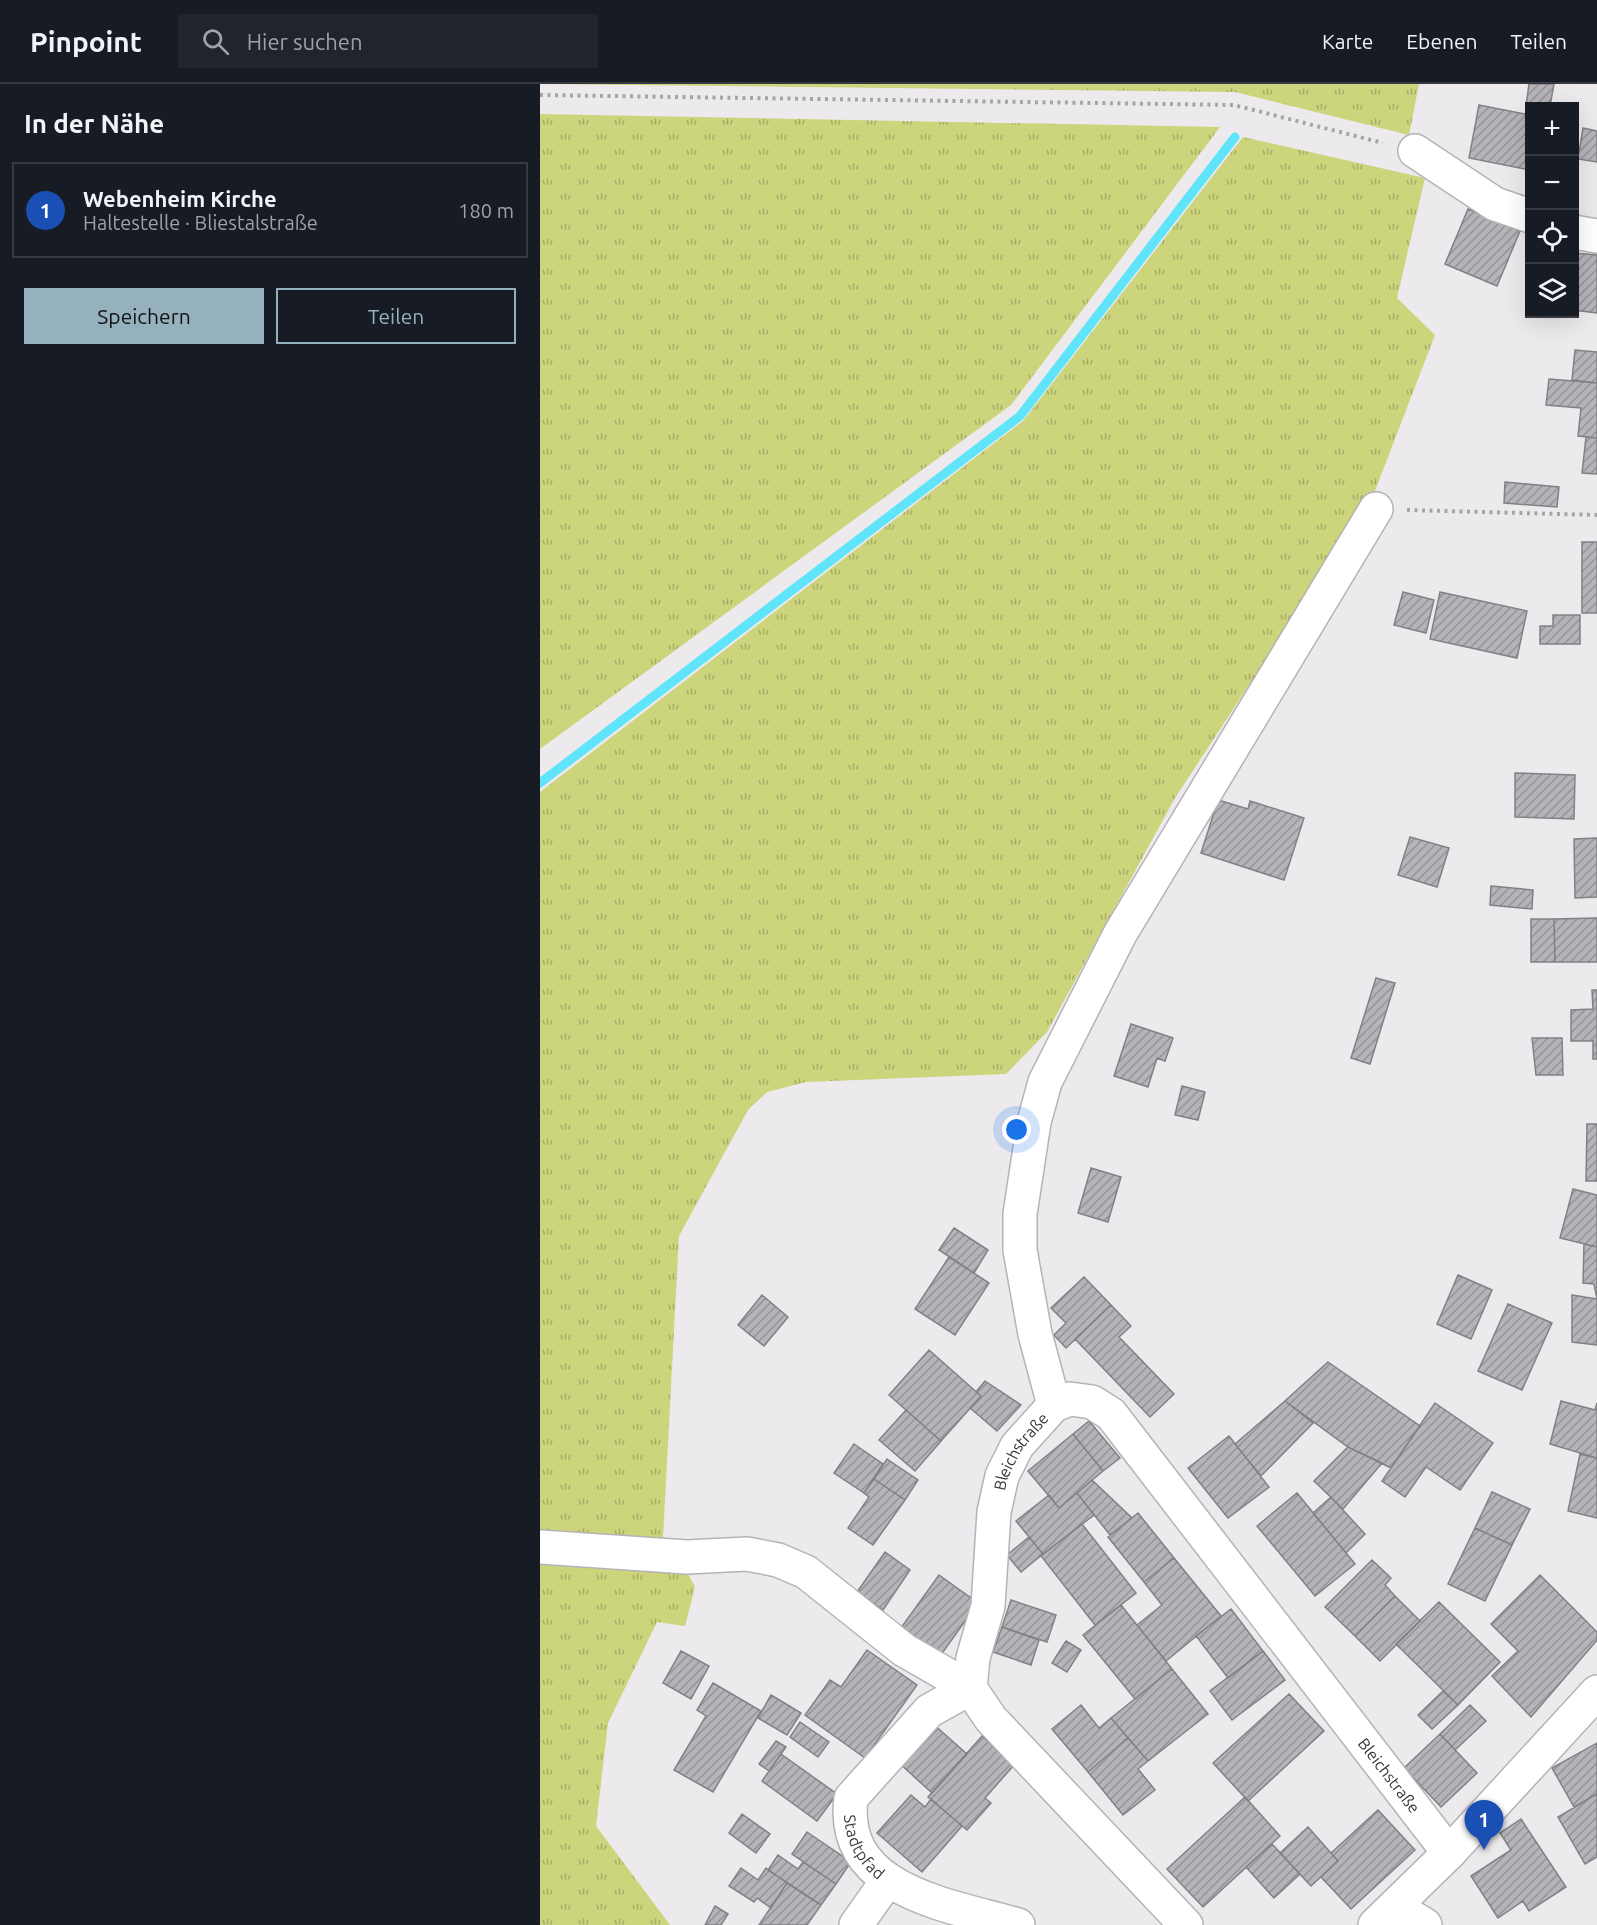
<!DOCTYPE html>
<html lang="de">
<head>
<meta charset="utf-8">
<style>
	body { margin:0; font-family:Ubuntu,sans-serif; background:#20242c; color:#f1f3f6 }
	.controls { position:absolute; right:18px; top:18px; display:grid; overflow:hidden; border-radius:0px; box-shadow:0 6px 24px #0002 }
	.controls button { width:54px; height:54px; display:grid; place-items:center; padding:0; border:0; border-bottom:2px solid #363941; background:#171b24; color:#f1f3f6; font:30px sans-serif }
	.you { position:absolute; left:477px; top:1046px; width:21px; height:21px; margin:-15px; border:4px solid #fff; border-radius:50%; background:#1a73e8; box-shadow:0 0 0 9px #1a73e833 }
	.badge { display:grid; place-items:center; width:39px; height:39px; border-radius:50%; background:#95b1bd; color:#fff; font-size:20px; font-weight:700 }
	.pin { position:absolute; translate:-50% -50px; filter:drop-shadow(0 2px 3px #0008) }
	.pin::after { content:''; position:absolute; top:32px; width:21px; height:18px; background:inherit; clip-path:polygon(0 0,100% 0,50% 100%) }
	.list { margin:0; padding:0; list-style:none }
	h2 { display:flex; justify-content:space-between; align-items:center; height:78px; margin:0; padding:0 24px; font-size:26px }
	h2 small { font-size:20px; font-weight:400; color:#9ea1a6 }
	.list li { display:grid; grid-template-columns:39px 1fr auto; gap:18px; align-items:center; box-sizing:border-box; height:96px; margin:0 12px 12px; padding:0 12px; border:2px solid #363941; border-radius:0px }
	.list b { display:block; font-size:22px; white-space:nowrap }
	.list p { margin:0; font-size:20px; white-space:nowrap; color:#9ea1a6 }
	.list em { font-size:20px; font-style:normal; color:#9ea1a6 }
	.actions { display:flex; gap:12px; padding:18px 24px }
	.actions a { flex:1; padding:14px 0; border:2px solid #95b1bd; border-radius:0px; text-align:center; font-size:21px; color:#95b1bd }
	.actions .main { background:#95b1bd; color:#111 }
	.icon { flex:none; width:33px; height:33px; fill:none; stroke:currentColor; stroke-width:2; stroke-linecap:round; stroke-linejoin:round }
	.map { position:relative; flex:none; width:1057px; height:1841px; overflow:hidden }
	header { display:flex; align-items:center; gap:36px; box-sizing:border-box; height:84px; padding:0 30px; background:#171b24; border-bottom:2px solid #363941 }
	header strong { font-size:28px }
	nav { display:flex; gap:33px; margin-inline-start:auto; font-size:21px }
	.search { width:420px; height:54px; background:#20242c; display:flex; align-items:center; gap:15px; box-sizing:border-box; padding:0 21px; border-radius:0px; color:#9ea1a6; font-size:22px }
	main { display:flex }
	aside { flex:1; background:#171b24 }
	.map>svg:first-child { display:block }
	.grass { fill:url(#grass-tufts) }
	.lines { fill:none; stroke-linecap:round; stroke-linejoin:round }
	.stream { stroke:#5fe4fa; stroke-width:9 }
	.building { fill:url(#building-hatch); stroke:#838084; stroke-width:1.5 }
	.minor-casing { stroke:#b5b3b7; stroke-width:36 }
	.major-casing { stroke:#b5b3b7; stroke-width:36 }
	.path { stroke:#a6a4a7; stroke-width:4; stroke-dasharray:3 4.5; stroke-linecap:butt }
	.minor { stroke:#fff; stroke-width:33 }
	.major { stroke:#fff; stroke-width:33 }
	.labels { text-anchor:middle; stroke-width:5; stroke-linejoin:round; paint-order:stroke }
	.street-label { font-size:16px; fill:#383738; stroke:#faf7fc }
</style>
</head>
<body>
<header>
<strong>Pinpoint</strong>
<div class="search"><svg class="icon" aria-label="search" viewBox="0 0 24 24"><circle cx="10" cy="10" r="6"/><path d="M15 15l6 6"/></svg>Hier suchen</div>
<nav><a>Karte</a><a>Ebenen</a><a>Teilen</a></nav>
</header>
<main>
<aside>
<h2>In der Nähe<small></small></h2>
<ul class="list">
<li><span class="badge" style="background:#1a4fb4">1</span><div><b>Webenheim Kirche</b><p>Haltestelle · Bliestalstraße</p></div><em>180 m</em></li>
</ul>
<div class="actions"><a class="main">Speichern</a><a>Teilen</a></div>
</aside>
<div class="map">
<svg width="1057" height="1841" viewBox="0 0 1057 1841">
	<defs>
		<pattern id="grass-tufts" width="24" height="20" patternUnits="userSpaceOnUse" patternTransform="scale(1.5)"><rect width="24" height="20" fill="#ccd47c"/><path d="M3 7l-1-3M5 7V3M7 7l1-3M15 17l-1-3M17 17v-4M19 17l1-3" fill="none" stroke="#a7ad67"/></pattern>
		<pattern id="building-hatch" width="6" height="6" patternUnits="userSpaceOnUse" patternTransform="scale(1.5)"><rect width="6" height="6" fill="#b7b4b9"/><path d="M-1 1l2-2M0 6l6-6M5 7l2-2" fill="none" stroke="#969397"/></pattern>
	</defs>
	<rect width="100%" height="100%" fill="#edeaee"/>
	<path class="grass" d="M 0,0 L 879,0 L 869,51 L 695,8 Z
		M 0,30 L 680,43 L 471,321 L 0,665 Z
		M 703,53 L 885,94 L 857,214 L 895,251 L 833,412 L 635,714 L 507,948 L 466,990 L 266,998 L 227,1008 L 208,1026 L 139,1152 L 123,1454 L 0,1446 L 0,708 L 483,337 Z
		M 0,1459 L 146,1486 L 155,1503 L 145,1542 L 117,1538 L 68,1639 L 56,1742 L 130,1841 L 0,1841 Z"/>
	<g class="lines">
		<path class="stream" d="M 0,699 L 480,332 L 695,53"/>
	</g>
	<path class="building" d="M 989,0 L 1014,0 L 1010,22 L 986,22 Z
		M 939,21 L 990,31 L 990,86 L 929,74 Z
		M 1043,44 L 1057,47 L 1057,78 L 1038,75 Z
		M 928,125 L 980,147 L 957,202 L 905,180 Z
		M 1034,169 L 1057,171 L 1057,229 L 1034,226 Z
		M 1035,266 L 1057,268 L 1057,299 L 1032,296 Z
		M 1009,295 L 1057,299 L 1057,354 L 1038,352 L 1041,324 L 1006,321 Z
		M 1046,353 L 1057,354 L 1057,390 L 1042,389 Z
		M 965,398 L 1019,403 L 1017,423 L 964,419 Z
		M 1042,458 L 1057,458 L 1057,529 L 1042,529 Z
		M 863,508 L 894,516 L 886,549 L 854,541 Z
		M 900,508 L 987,527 L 977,574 L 890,555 Z
		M 1013,531 L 1040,531 L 1040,560 L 1000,560 L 1000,542 L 1013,542 Z
		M 975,689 L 1035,691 L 1034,735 L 975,733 Z
		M 678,716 L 708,725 L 710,717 L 764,734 L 744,796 L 661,769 Z
		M 870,753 L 909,764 L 897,803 L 858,791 Z
		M 1057,754 L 1057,813 L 1035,814 L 1034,755 Z
		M 951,802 L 993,806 L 992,825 L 950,821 Z
		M 1057,834 L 1057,878 L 1015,878 L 1014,835 Z
		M 991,835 L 1014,835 L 1015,878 L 991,878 Z
		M 836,894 L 855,899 L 830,980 L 811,974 Z
		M 1052,906 L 1057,906 L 1057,975 L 1053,975 L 1053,957 L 1031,957 L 1031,926 L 1053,925 Z
		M 591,940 L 633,954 L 625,977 L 617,974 L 608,1003 L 574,992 Z
		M 992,954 L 1022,954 L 1023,991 L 996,991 Z
		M 642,1002 L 665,1008 L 658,1036 L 635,1031 Z
		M 1047,1040 L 1057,1040 L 1057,1097 L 1046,1097 Z
		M 551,1084 L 581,1093 L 568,1138 L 538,1129 Z
		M 1033,1105 L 1057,1111 L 1057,1163 L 1020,1154 Z
		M 414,1144 L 448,1166 L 434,1189 L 399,1166 Z
		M 1044,1160 L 1057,1163 L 1057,1215 L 1054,1200 L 1043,1199 Z
		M 409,1173 L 449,1199 L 415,1251 L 375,1225 Z
		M 918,1191 L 952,1206 L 931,1255 L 897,1240 Z
		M 544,1193 L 571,1221 L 526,1264 L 514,1251 L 526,1239 L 511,1224 Z
		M 222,1211 L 248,1233 L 224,1262 L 198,1241 Z
		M 1032,1211 L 1057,1215 L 1057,1261 L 1032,1258 Z
		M 968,1220 L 1012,1239 L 982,1306 L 938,1287 Z
		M 571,1221 L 591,1242 L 579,1253 L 634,1310 L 610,1333 L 535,1255 Z
		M 389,1266 L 441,1312 L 401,1357 L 349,1311 Z
		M 788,1278 L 880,1342 L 851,1384 L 808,1363 L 745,1317 Z
		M 445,1297 L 481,1321 L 457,1347 L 430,1324 L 441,1312 L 436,1308 Z
		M 745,1317 L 773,1339 L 721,1392 L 695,1360 Z
		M 1021,1317 L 1055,1326 L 1057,1319 L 1057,1374 L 1010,1360 Z
		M 895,1319 L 953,1359 L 920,1406 L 886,1383 L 865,1413 L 842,1397 Z
		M 366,1326 L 401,1357 L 375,1387 L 339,1356 Z
		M 549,1337 L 580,1374 L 563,1387 L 533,1350 Z
		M 533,1350 L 563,1387 L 519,1424 L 488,1387 Z
		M 689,1352 L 729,1403 L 688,1434 L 648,1384 Z
		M 314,1360 L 343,1380 L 324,1409 L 294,1389 Z
		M 808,1363 L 842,1379 L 803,1425 L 774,1397 Z
		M 1040,1370 L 1057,1374 L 1057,1434 L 1028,1427 Z
		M 347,1375 L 378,1396 L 365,1416 L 334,1395 Z
		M 334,1395 L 365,1416 L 333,1461 L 308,1444 L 329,1413 L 324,1409 Z
		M 552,1396 L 592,1434 L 570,1451 L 537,1409 Z
		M 952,1408 L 990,1425 L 972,1461 L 935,1444 Z
		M 537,1409 L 554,1431 L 503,1470 L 476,1437 L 509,1411 L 519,1424 Z
		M 757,1409 L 815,1480 L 775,1512 L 717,1442 Z
		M 791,1413 L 825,1450 L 806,1469 L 773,1429 Z
		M 598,1429 L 634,1474 L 604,1498 L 568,1453 Z
		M 542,1440 L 596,1509 L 555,1541 L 501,1472 Z
		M 935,1444 L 972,1461 L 945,1517 L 908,1500 Z
		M 489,1453 L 503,1470 L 481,1488 L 467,1471 Z
		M 345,1468 L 370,1486 L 343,1526 L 317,1508 Z
		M 634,1474 L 681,1532 L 626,1577 L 597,1541 L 622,1521 L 604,1498 Z
		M 832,1476 L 851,1494 L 845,1501 L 855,1512 L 815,1552 L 785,1523 Z
		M 399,1491 L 438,1519 L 398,1575 L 358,1548 Z
		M 1000,1491 L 1057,1548 L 1057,1556 L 991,1633 L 952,1592 L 978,1567 L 951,1540 Z
		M 855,1512 L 880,1537 L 840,1577 L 815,1552 Z
		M 471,1516 L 516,1531 L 507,1558 L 462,1543 Z
		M 899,1518 L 960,1578 L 918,1621 L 856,1560 Z
		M 581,1521 L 632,1585 L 595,1615 L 543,1551 Z
		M 691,1525 L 723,1567 L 688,1594 L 656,1552 Z
		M 462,1543 L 499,1556 L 491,1581 L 453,1568 Z
		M 526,1557 L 541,1566 L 527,1588 L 512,1579 Z
		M 327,1566 L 377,1601 L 325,1674 L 265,1631 L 290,1596 L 301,1603 Z
		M 141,1567 L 169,1582 L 151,1615 L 123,1599 Z
		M 723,1567 L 745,1596 L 692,1636 L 670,1607 Z
		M 632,1585 L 668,1630 L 608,1677 L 571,1634 Z
		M 173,1599 L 221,1627 L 173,1708 L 134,1686 L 166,1632 L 157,1626 Z
		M 903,1607 L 918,1621 L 892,1645 L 878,1631 Z
		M 749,1610 L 784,1647 L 708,1717 L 673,1679 Z
		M 231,1611 L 261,1629 L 247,1651 L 218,1634 Z
		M 541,1621 L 559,1644 L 571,1634 L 588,1654 L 548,1688 L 512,1645 Z
		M 930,1621 L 946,1637 L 915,1666 L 900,1650 Z
		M 260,1638 L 289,1658 L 278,1673 L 250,1653 Z
		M 392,1639 L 427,1670 L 392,1709 L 358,1678 Z
		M 900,1650 L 937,1689 L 901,1723 L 864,1684 Z
		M 442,1652 L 474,1681 L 445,1714 L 451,1719 L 427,1746 L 388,1713 Z
		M 588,1654 L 608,1677 L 598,1685 L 615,1706 L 583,1731 L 548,1688 Z
		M 236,1657 L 246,1663 L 229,1687 L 219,1680 Z
		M 1057,1659 L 1057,1710 L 1034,1723 L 1012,1684 Z
		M 241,1670 L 297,1710 L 277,1737 L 222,1697 Z
		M 1057,1710 L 1057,1773 L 1045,1780 L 1018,1733 Z
		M 371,1711 L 385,1723 L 391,1715 L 422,1742 L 382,1788 L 337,1749 Z
		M 705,1713 L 740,1752 L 663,1823 L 627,1785 Z
		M 838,1726 L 875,1766 L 811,1825 L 781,1793 L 798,1777 L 791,1769 Z
		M 202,1730 L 230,1750 L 216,1769 L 189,1749 Z
		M 981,1735 L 1026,1803 L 989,1827 L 983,1817 L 958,1834 L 931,1792 L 971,1766 L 960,1749 Z
		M 768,1743 L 798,1777 L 771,1802 L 740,1769 Z
		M 267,1748 L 311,1778 L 296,1800 L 252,1770 Z
		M 732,1760 L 760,1790 L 734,1814 L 706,1783 Z
		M 238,1771 L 258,1785 L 263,1778 L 296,1800 L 281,1821 L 228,1786 Z
		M 201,1784 L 218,1796 L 226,1784 L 247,1799 L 231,1824 L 217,1814 L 214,1818 L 189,1802 Z
		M 247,1799 L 281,1821 L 267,1841 L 219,1841 Z
		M 175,1822 L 188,1830 L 181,1841 L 165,1841 Z"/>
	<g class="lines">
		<g class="minor-casing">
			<g id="minor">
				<path d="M 875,67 L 955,120 L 990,132"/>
				<path d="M 1034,148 L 1057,152"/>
				<path d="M 514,1321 L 495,1250 L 480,1166 L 480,1130 L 494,1038 L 505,998 L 580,850 L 836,425"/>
				<path d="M 0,1463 L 147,1473 L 207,1470 L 238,1476 L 266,1488 L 364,1566 L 430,1604"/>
				<path id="s1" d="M 430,1604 L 389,1627 L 311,1714 C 299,1808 410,1821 478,1841"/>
				<path d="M 855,1823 L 885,1841"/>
				<path d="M 316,1841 L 347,1797"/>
				<path id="s2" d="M 646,1841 L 451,1635 L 430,1604 L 433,1574 L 448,1522 L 454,1428 L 462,1392 L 477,1362 L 514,1321 L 530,1315 L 552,1318 L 571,1330 L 909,1769"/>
			</g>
		</g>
		<g class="major-casing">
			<path id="major" d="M 835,1841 L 909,1769 L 1057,1608"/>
		</g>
		<path class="path" d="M 0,11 L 694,21 L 843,59
			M 867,426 L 1057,431"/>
		<use href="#minor" class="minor"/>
		<use href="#major" class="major"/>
	</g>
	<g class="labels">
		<g class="street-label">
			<text dy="6" stroke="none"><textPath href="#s2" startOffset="567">Bleichstraße</textPath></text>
			<text dy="6" stroke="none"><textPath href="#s2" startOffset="1143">Bleichstraße</textPath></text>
			<text dy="6" stroke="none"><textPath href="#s1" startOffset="216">Stadtpfad</textPath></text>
		</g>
	</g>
</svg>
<div class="controls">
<button>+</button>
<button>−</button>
<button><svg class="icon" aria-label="locate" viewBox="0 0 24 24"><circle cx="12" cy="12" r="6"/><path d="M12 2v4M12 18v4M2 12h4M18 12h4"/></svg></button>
<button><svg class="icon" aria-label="layers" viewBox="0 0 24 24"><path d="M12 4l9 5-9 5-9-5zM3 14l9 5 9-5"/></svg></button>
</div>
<div class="you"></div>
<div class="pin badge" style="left:944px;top:1766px;background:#1a4fb4">1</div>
</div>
</main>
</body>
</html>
